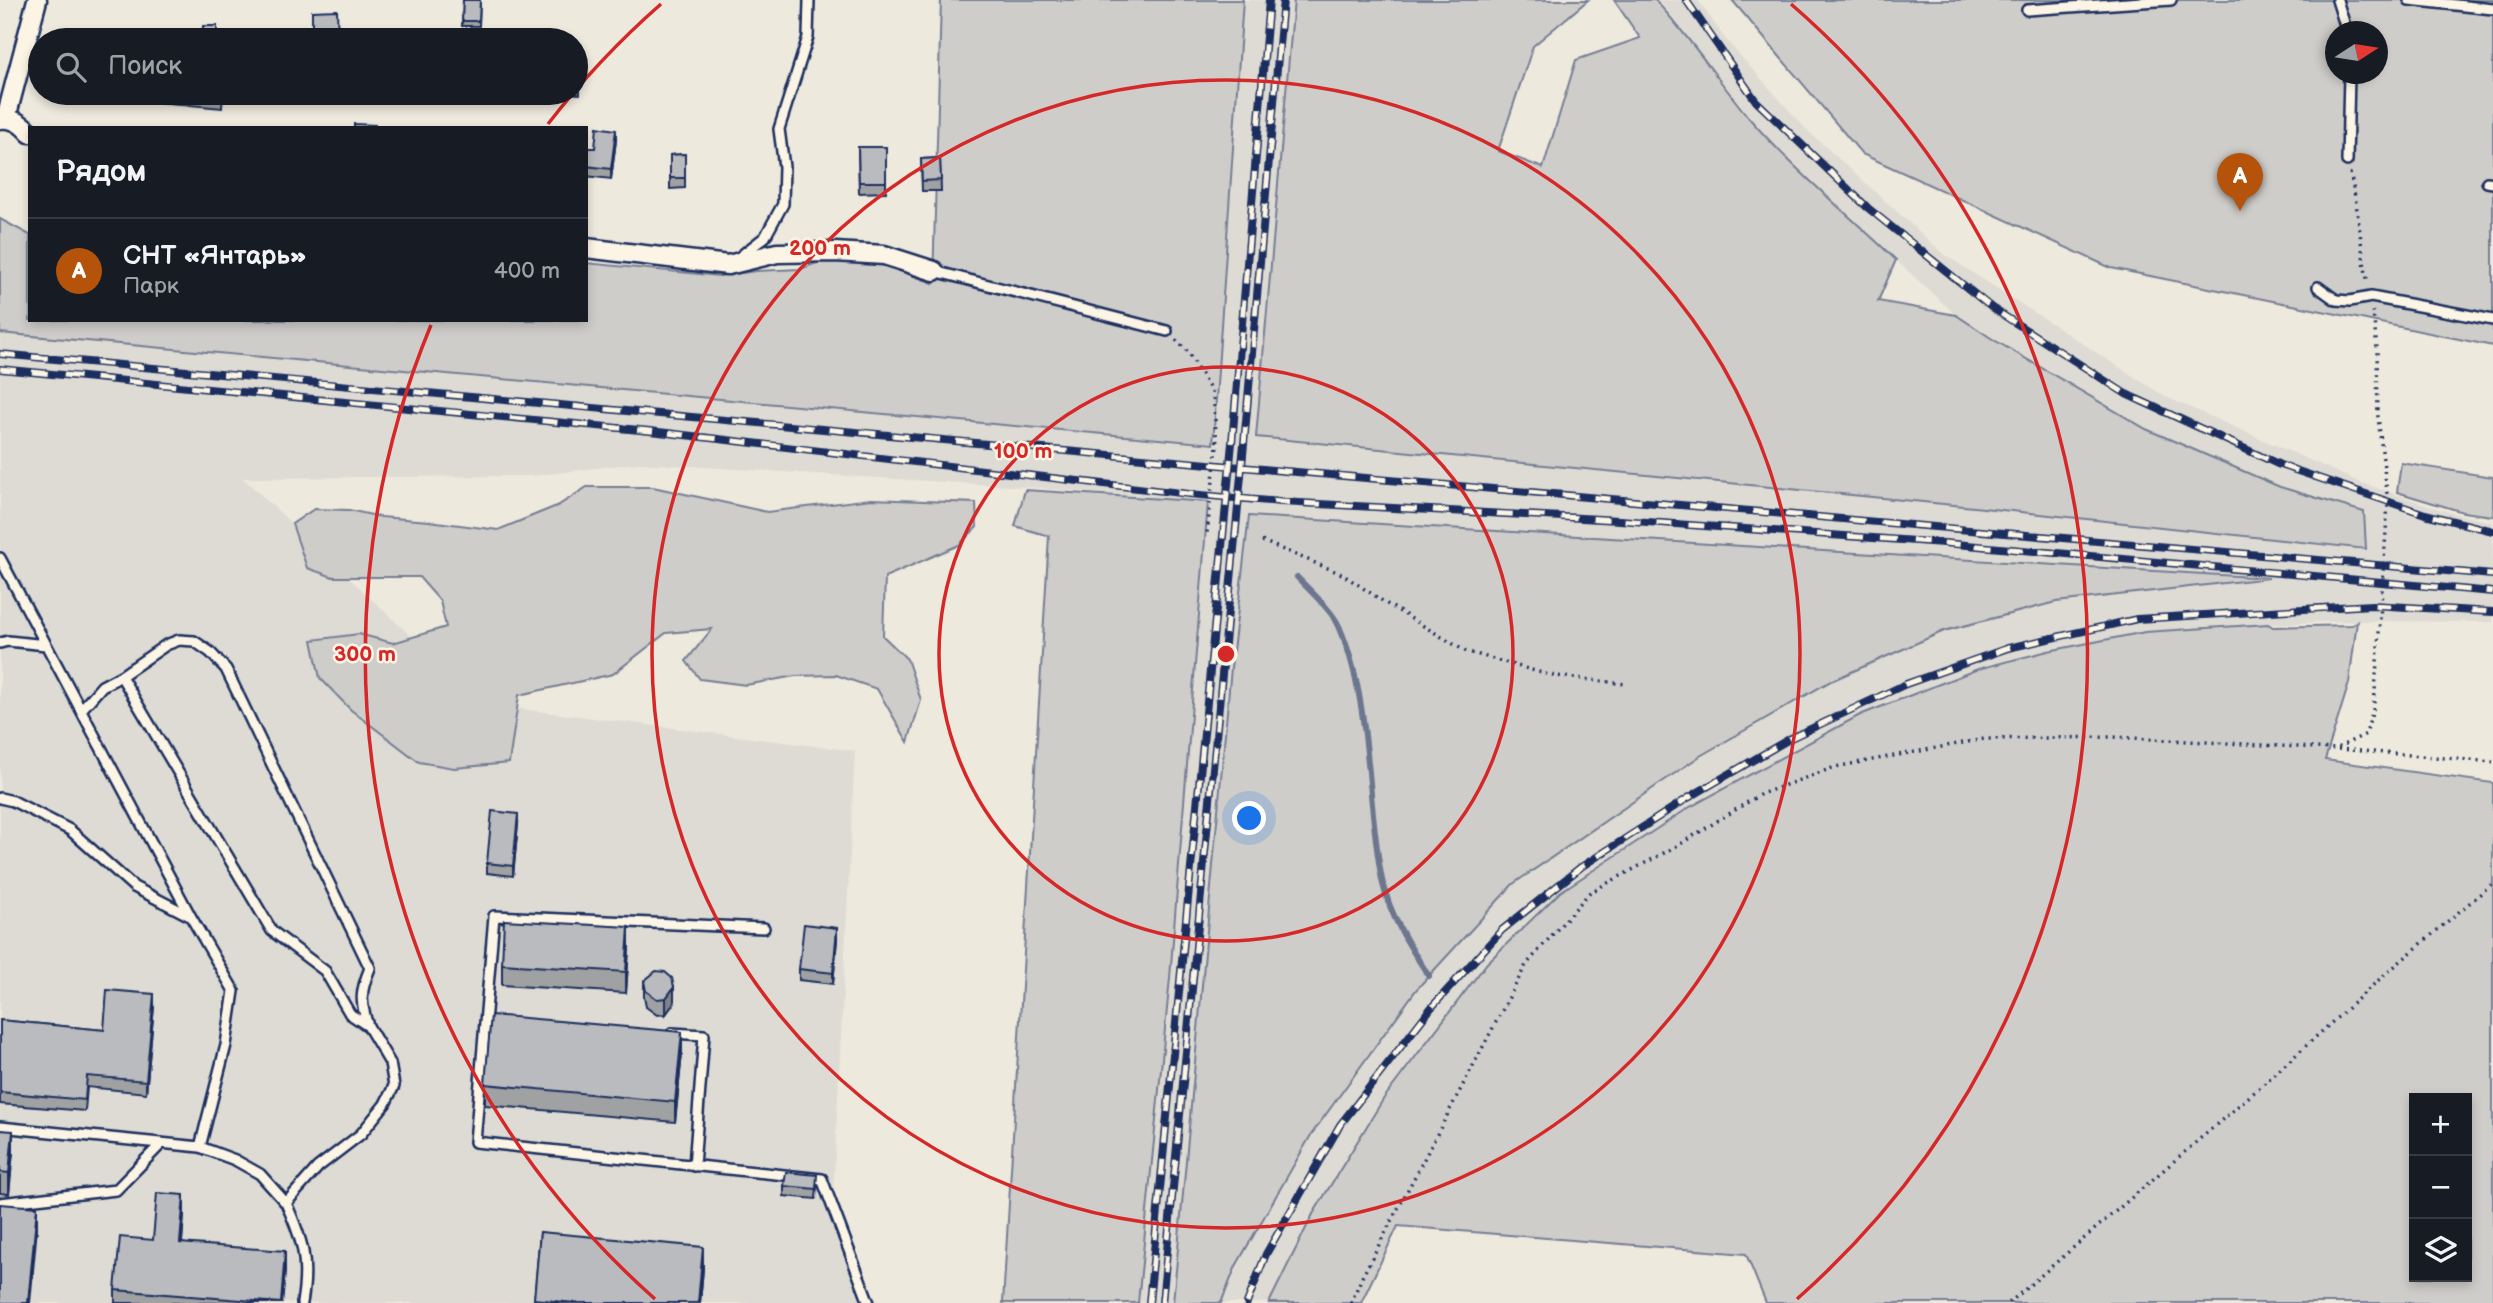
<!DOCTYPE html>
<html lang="ru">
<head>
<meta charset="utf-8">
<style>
	body { margin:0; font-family:"Balsamiq Sans",sans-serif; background:#242831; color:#f1f3f6 }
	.controls { position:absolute; right:21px; bottom:21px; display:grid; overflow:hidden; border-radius:0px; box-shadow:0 4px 10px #0003 }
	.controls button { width:63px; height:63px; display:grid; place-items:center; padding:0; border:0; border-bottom:2px solid #363941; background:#171b24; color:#f1f3f6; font:35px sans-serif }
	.compass { position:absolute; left:2325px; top:21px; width:63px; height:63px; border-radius:50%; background:#171b24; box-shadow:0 4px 10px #0003; rotate:78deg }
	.you { position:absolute; left:1250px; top:819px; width:24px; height:24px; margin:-18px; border:5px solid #fff; border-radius:50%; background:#1a73e8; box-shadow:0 0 0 10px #1a73e833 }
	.badge { display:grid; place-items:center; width:46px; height:46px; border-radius:50%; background:#b45309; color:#fff; font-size:23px; font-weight:700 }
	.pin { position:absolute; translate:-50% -58px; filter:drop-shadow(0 2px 4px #0008) }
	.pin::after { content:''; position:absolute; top:37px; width:24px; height:21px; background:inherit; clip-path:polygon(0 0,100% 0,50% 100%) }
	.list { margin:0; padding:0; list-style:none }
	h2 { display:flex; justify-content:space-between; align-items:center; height:91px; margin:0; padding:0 28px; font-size:30px }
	h2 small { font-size:23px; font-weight:400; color:#9ea1a6 }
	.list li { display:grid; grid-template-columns:46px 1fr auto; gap:21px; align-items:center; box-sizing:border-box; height:105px; padding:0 28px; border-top:2px solid #363941 }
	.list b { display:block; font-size:26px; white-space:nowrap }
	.list p { margin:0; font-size:23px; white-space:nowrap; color:#9ea1a6 }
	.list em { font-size:23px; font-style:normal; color:#9ea1a6 }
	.icon { flex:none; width:38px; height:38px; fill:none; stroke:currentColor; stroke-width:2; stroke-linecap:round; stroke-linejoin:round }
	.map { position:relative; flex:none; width:2493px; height:1303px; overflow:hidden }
	.search { position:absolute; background:#171b24; box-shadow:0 4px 10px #0003; left:28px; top:28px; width:560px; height:77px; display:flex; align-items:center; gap:18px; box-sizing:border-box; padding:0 24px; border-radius:38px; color:#9ea1a6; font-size:26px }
	.panel { position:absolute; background:#171b24; box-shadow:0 4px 10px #0003; left:28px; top:126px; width:560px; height:196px; border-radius:0px }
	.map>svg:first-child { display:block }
	.built { fill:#dedbd4 }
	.green { fill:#cfcdca; stroke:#757e94; stroke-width:2; fill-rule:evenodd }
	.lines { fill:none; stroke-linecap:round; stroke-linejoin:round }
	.stream { stroke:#6c778f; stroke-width:6 }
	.service-casing { stroke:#1b2f5e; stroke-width:14 }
	.minor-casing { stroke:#1b2f5e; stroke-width:23 }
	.path { stroke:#1b2f5e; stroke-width:3.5; stroke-dasharray:2 5; stroke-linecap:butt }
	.service { stroke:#fcf5e5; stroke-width:9 }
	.minor { stroke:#fcf5e5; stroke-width:18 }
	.rail-casing { stroke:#1b2f5e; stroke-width:8 }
	.rail { stroke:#fcf5e5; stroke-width:5; stroke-dasharray:16; stroke-linecap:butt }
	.wall { fill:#a0a1a3; stroke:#1b2f5e; stroke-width:2 }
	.shaded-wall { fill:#828385; stroke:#1b2f5e; stroke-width:2 }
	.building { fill:#babbbe; stroke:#1b2f5e; stroke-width:2 }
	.ring { fill:none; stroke:#d62828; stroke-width:3.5 }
	.centre { fill:#d62828; stroke:#fcf5e5; stroke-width:3.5 }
	.ring-label { font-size:21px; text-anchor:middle; font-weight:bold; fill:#d62828; stroke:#fcf5e5; stroke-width:5; stroke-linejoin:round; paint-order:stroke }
</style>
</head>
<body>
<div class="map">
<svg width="2493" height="1303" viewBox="0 0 2493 1303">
	<rect width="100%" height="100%" fill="#eee9dd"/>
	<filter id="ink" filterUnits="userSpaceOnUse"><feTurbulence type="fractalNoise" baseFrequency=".0143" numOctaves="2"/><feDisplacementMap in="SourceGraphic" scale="14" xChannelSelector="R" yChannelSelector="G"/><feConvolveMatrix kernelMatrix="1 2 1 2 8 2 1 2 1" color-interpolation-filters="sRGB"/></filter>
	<g filter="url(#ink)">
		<path class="built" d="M 1243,0 L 1294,0 L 1256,437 L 1974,507 L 2364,513 L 2280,487 L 2146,429 L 1994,340 L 1956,315 L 1808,180 L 1749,117 L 1659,0 L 1698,0 L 1726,40 L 1808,131 L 1945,255 L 2164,396 L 2359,482 L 2451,513 L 2493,522 L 2493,622 L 2357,621 L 2268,624 L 2145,632 L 2048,651 L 1978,669 L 1860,715 L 1690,807 L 1560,892 L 1487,963 L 1384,1098 L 1313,1214 L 1270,1303 L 1221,1303 L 1236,1266 L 1311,1136 L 1416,990 L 1513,884 L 1700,756 L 1830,682 L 1944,631 L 2056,602 L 2263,579 L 1249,516 L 1174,1303 L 1138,1303 L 1170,978 L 1208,503 L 1025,487 L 638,463 L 531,476 L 243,478 L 483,704 L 855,751 L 833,1197 L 863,1303 L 0,1303 L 0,333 L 1213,444 Z"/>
		<path class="green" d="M 941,0 L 1243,0 L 1213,444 L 0,333 L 0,219 L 30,235 L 30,320 L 586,320 L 586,263 L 720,276 L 756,271 L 800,269 L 849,252 L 933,283 Z
			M 1294,0 L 1588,0 L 1533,46 L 1498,151 L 1543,168 L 1576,60 L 1640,38 L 1614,0 L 1655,0 C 1690,37 1717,79 1749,118 C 1794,170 1847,213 1896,260 L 1878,301 L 1956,315 L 1994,340 L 2146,429 L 2280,487 L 2364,512 L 2366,549 L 1974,507 L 1256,437 Z
			M 1732,0 L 2493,0 L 2493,346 L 2111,268 L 1862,154 ZM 2336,32 L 2378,32 L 2378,74 L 2336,74 Z
			M 2401,463 L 2493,477 L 2493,516 L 2463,512 L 2397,492 Z
			M 587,487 L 653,487 L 767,512 L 871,499 L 976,503 L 977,527 L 959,545 L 885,577 L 883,636 L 907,659 L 921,700 L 908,742 L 877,689 L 836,675 L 795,676 L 746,685 L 700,679 L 686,661 L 712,629 L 666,633 L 613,674 L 519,695 L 509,763 L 454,768 L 419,762 L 351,710 L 320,678 L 312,640 L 359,634 L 393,643 L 446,627 L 440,601 L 419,577 L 333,577 L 307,568 L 292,524 L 314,509 L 349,510 L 381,517 L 429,521 L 498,530 L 559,505 Z
			M 1025,490 L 1208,502 L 1170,978 L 1138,1303 L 1003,1303 L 1049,536 L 1015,526 Z
			M 1249,516 L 2269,578 L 2056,602 L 1944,631 L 1831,681 L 1700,756 L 1513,884 L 1416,990 L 1311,1135 L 1236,1266 L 1221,1303 L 1173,1303 L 1231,668 Z
			M 2357,621 L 2349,683 L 2325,760 L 2493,783 L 2493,1303 L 1766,1303 L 1746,1254 L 1398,1226 L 1361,1303 L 1269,1303 L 1313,1214 L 1384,1098 L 1487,963 L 1560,892 L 1690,807 L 1860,715 L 1978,669 L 2048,651 L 2145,632 L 2268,624 L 2273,627 L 2352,625 ZM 2414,1098 L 2467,1098 L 2467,1277 L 2414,1277 Z"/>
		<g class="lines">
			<path class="stream" d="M 1297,577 C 1309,590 1332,610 1339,626 C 1372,702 1366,799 1382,880 C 1390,916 1409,946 1429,976"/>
			<g class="service-casing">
				<path id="service" d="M 2337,0 L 2347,32
					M 2409,0 L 2493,9
					M 2027,10 L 2171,0
					M 2347,161 L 2349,74
					M 2487,182 L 2493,183
					M 738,258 L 765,237 L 783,204 L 784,167 L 779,129 L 808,37 L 809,0
					M 934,271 L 1167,331
					M 2318,287 L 2336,300 L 2350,301 L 2371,297 L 2493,320
					M 0,558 L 191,917 L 234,991 L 226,1045 L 200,1147
					M 0,643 L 8,641 L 46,645
					M 121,676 L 272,931 L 325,971 L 350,1014 L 368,1026 L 390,1063 L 394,1086 L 385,1104 L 361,1134 L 318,1167 L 286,1203 C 303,1241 309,1261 302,1303
					M 81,710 L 102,686 L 121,676 L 166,645 L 179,640 L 194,641 L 210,652 L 226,669 L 370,968 C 360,992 360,1001 368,1026
					M 0,798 L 13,801 L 70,830 L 134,887 L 190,916
					M 764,928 L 494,916 L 475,1142 L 822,1179 L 869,1303
					M 672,1033 L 704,1035 L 694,1166
					M 0,1127 L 200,1147 L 235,1160 L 260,1174 L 286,1203
					M 0,1203 L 116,1190 L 162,1143"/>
			</g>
			<g class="minor-casing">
				<path id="minor" d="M 6,118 L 37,0
					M 0,119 C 13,117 22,124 30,133
					M 586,248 L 728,265 L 777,253 L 835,252 L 884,255 L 934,271"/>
			</g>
			<path class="path" d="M 2350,173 C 2359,209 2360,247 2368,283
				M 1176,340 L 1188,352 L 1213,394 L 1217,445 L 1207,533
				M 1262,541 L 1342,574 L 1387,604 L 1465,651 L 1549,675 L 1626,684
				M 2338,749 L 2493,762
				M 1351,1303 L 1362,1277 L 1526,965 L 1589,893 L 1677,846 L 1761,794 L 1835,767 L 1984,739 L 2114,737 L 2335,749 L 2366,734 L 2374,706 L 2388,502 L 2378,417 L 2377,349 L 2373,311
				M 2009,1303 L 2266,1082 L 2382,977 L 2493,883"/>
			<use href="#service" class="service"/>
			<use href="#minor" class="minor"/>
			<g class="rail-casing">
				<path id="rail" d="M 1686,0 L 1756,101 L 1868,208 L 1992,308 L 2126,394 L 2280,465 L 2425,514 L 2493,531
					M 0,354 L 1285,471 L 2493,575
					M 0,369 L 650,431 L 1189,494 L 1281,502 L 1619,520 L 1944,543 L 2493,592
					M 1149,1303 L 1232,443 L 1269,0
					M 1162,1303 L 1244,444 L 1283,0
					M 1247,1303 L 1266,1254 L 1340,1125 L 1431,1008 L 1502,930 L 1581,867 L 1688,798 L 1791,738 L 1906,684 L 2008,648 L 2137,619 L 2372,605 L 2493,612"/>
			</g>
			<use href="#rail" class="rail"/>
		</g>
		<path class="wall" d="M 463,0 L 480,0 L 479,26 L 462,26 Z
			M 576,66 L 580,66 L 580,94 L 563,93 L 576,93 Z
			M 70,93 L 99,93 L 99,99 L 70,95 Z
			M 146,93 L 223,93 L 222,108 L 147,101 Z
			M 616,140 L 611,179 L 586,176 L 586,148 L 595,148 Z
			M 858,147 L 886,147 L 886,192 L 859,193 Z
			M 685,154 L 685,188 L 670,189 L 670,155 Z
			M 940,158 L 941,191 L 922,191 L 921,159 Z
			M 518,824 L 513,876 L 487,873 L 487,863 Z
			M 837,939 L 833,984 L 799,980 L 799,969 Z
			M 629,948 L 626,993 L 502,985 L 502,964 Z
			M 644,981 L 674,1003 L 666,1014 L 657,1015 L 646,1007 L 644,997 Z
			M 154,1006 L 146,1093 L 87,1087 L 85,1111 L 0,1104 L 0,1020 L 104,1030 Z
			M 682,1053 L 675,1122 L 485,1105 L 485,1084 Z
			M 0,1130 L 13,1151 L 9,1194 L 0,1193 Z
			M 784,1186 L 817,1186 L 816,1199 L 784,1196 Z
			M 184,1215 L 182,1243 L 285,1271 L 282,1303 L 115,1303 L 115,1290 L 153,1240 Z
			M 540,1232 L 703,1268 L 700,1303 L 534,1303 Z"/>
		<path class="shaded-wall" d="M 616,130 L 616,140 L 611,179 L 611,169 Z
			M 518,814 L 518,824 L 513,876 L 513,866 Z
			M 629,927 L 629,948 L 626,993 L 626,972 Z
			M 837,928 L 837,939 L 833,984 L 833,973 Z
			M 674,987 L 674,1003 L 666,1014 L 666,998 Z
			M 154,994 L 154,1006 L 146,1093 L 146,1081 Z
			M 682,1032 L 682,1053 L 675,1122 L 675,1102 Z
			M 13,1131 L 13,1151 L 9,1194 L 9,1173 Z
			M 184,1195 L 184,1215 L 180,1263 L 180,1243 Z
			M 37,1207 L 37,1228 L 30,1303 L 28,1303 Z
			M 703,1247 L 703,1268 L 700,1303 L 698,1303 Z
			M 285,1251 L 285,1271 L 282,1303 L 281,1303 Z"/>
		<path class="building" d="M 463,0 L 480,0 L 479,21 L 462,21 Z
			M 337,10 L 338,40 L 312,40 L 312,11 Z
			M 203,26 L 217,26 L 217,40 L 202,40 Z
			M 576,66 L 580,66 L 580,88 L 576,88 Z
			M 155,93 L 222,93 L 222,99 Z
			M 354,124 L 375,125 L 375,128 L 354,128 Z
			M 597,127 L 616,130 L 611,169 L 586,166 L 586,148 L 595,148 Z
			M 858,147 L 886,147 L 886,182 L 859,182 Z
			M 685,154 L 685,178 L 670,178 L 670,155 Z
			M 940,158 L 941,180 L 922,181 L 921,159 Z
			M 492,811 L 518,814 L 513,866 L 487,863 Z
			M 504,920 L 629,927 L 626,972 L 502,964 Z
			M 804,924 L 837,928 L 833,973 L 799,969 Z
			M 656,971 L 665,972 L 672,978 L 674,987 L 666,998 L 657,999 L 646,991 L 644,981 Z
			M 107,990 L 154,994 L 146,1081 L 87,1076 L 85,1100 L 0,1092 L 0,1020 L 104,1030 Z
			M 491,1015 L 682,1032 L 675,1102 L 485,1084 Z
			M 0,1130 L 13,1131 L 9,1173 L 0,1172 Z
			M 786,1172 L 817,1175 L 816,1189 L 784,1186 Z
			M 157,1193 L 184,1195 L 180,1243 L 285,1251 L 281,1303 L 115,1290 L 120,1237 L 153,1240 Z
			M 0,1204 L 37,1207 L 28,1303 L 0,1303 Z
			M 540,1232 L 703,1247 L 698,1303 L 575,1303 L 534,1299 Z"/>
	</g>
	<g class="ring">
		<circle cx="1226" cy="654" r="287"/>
		<circle cx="1226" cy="654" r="574"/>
		<path d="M655 1299A861 861 0 0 1 431 325M548 124A861 861 0 0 1 661 4M1791 4A861 861 0 0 1 1797 1299"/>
	</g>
	<circle cx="1226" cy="654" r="10" class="centre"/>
	<g class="ring-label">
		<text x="820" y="255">200 m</text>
		<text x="1023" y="458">100 m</text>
		<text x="365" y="661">300 m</text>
	</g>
</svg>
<div class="controls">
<button>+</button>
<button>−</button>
<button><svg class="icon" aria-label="layers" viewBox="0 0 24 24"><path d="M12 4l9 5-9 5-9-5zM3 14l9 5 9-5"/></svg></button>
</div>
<svg class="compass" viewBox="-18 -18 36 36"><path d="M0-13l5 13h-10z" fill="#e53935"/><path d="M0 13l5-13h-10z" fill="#9ea1a6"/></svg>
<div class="you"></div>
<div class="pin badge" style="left:2240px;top:211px">A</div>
<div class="search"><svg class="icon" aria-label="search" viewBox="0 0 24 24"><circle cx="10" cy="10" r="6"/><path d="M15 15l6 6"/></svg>Поиск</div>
<section class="panel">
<h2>Рядом<small></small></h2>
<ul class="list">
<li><span class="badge">A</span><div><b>СНТ «Янтарь»</b><p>Парк</p></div><em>400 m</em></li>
</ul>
</section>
</div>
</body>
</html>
